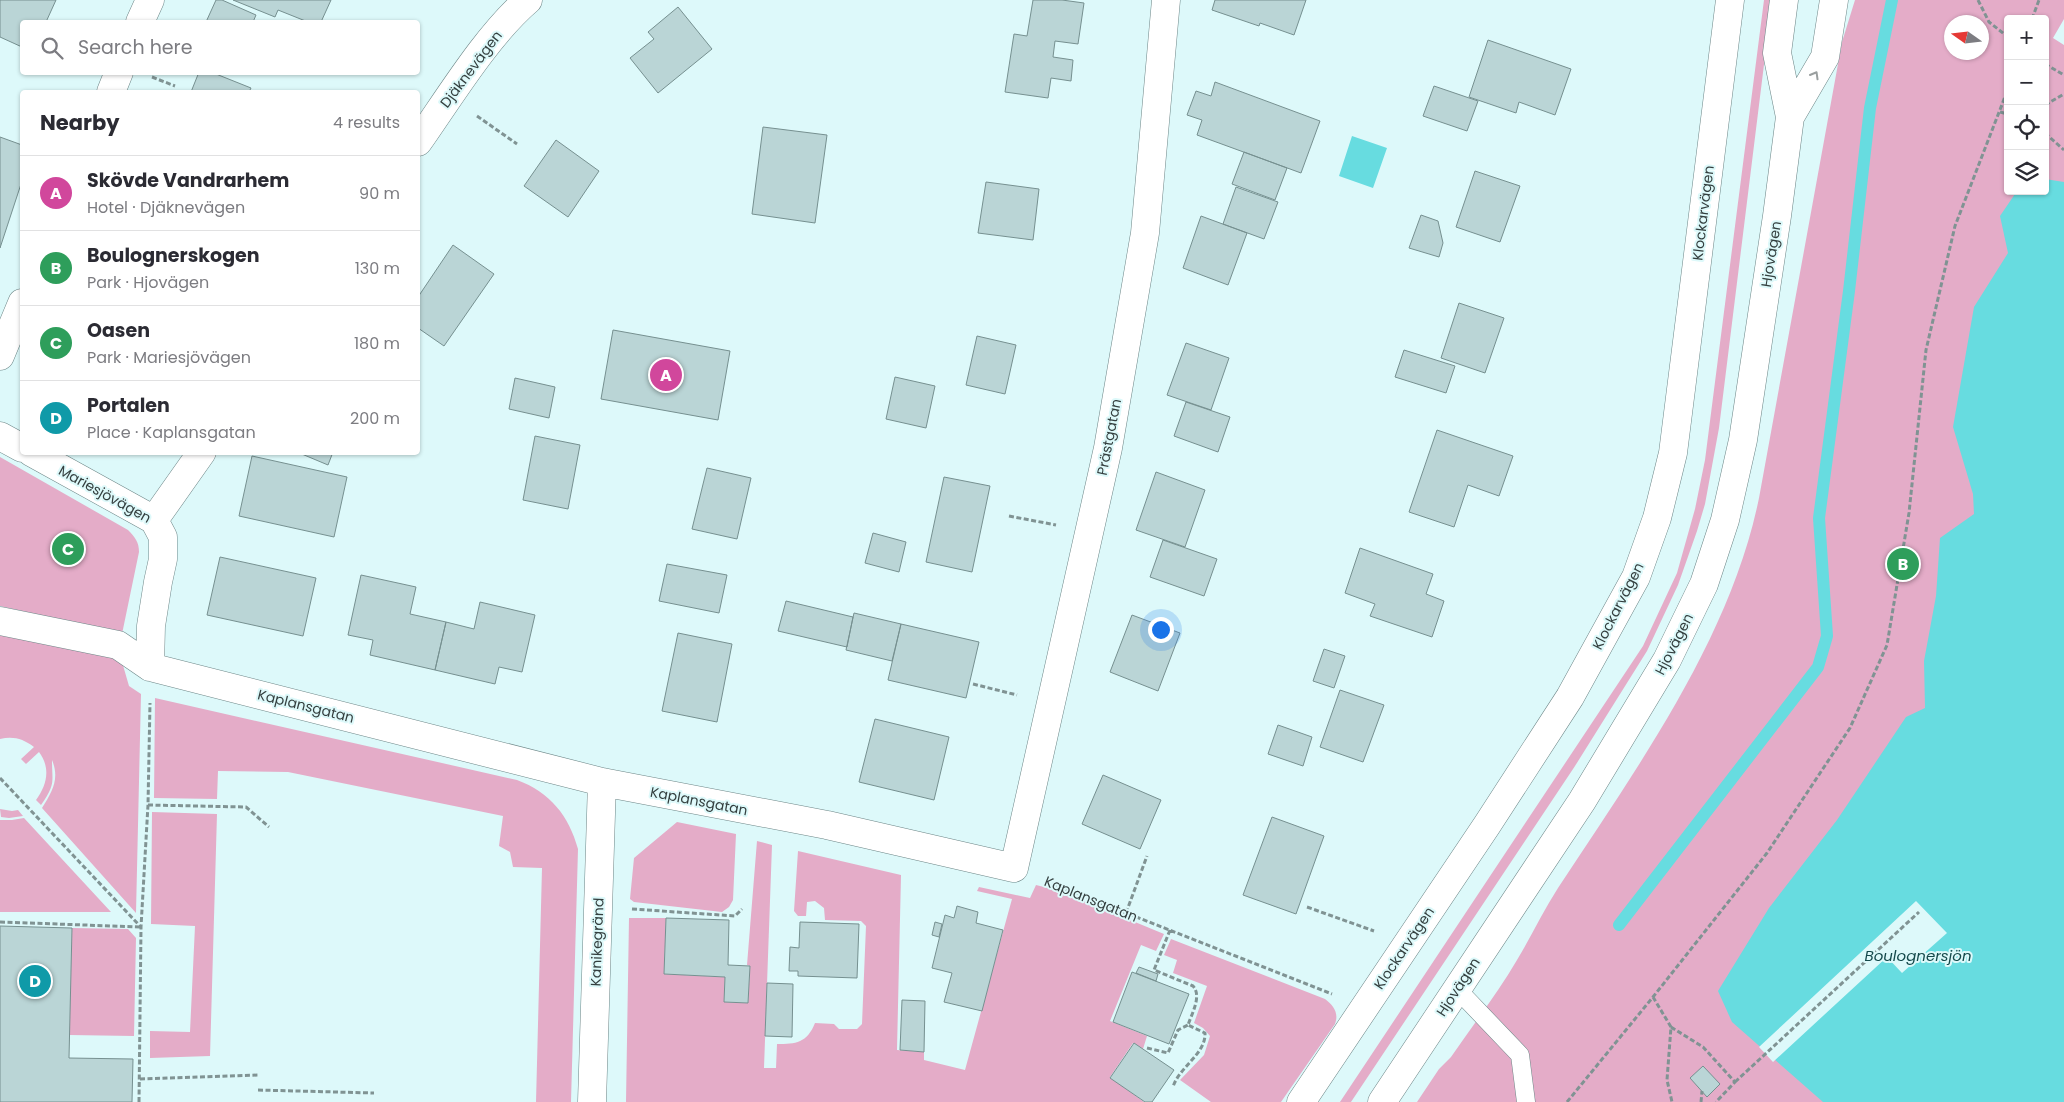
<!DOCTYPE html>
<html lang="en">
<head>
<meta charset="utf-8">
<style>
	body { margin:0; font-family:Poppins,sans-serif; background:#f2f2f3; color:#2b2b33 }
	.controls { position:absolute; right:15px; top:15px; display:grid; overflow:hidden; border-radius:5px; box-shadow:0 1px 4px #0004 }
	.controls button { width:45px; height:45px; display:grid; place-items:center; padding:0; border:0; border-bottom:1px solid #e1e1e2; background:#fff; color:#2b2b33; font:25px sans-serif }
	.compass { position:absolute; left:1944px; top:15px; width:45px; height:45px; border-radius:50%; background:#fff; box-shadow:0 1px 4px #0004; rotate:284deg }
	.you { position:absolute; left:1160px; top:629px; width:18px; height:18px; margin:-12px; border:4px solid #fff; border-radius:50%; background:#1a73e8; box-shadow:0 0 0 8px #1a73e833 }
	.badge { display:grid; place-items:center; width:32px; height:32px; border-radius:50%; background:#b45309; color:#fff; font-size:16px; font-weight:700 }
	.pin { position:absolute; translate:-50% -50%; border:2px solid #fff; box-shadow:0 1px 5px #0006 }
	.list { margin:0; padding:0; list-style:none }
	h2 { display:flex; justify-content:space-between; align-items:center; height:65px; margin:0; padding:0 20px; font-size:21px }
	h2 small { font-size:16px; font-weight:400; color:#7c7c81 }
	.list li { display:grid; grid-template-columns:32px 1fr auto; gap:15px; align-items:center; box-sizing:border-box; height:75px; padding:0 20px; border-top:1px solid #e1e1e2 }
	.list b { display:block; font-size:19px; white-space:nowrap }
	.list p { margin:0; font-size:16px; white-space:nowrap; color:#7c7c81 }
	.list em { font-size:16px; font-style:normal; color:#7c7c81 }
	.icon { flex:none; width:28px; height:28px; fill:none; stroke:currentColor; stroke-width:2; stroke-linecap:round; stroke-linejoin:round }
	.map { position:relative; flex:none; width:2064px; height:1102px; overflow:hidden }
	.search { position:absolute; background:#fff; box-shadow:0 1px 4px #0004; left:20px; top:20px; width:400px; height:55px; display:flex; align-items:center; gap:12px; box-sizing:border-box; padding:0 18px; border-radius:5px; color:#7c7c81; font-size:19px }
	.panel { position:absolute; background:#fff; box-shadow:0 1px 4px #0004; left:20px; top:90px; width:400px; height:365px; border-radius:5px }
	.map>svg:first-child { display:block }
	.green { fill:#e4acc8; fill-rule:evenodd }
	.water { fill:#67dce0 }
	.pier { fill:#ddf9fa }
	.lines { fill:none; stroke-linecap:round; stroke-linejoin:round }
	.stream { stroke:#67dce0; stroke-width:12 }
	.building { fill:#bad5d6; stroke:#769090 }
	.lane-casing { stroke:#6d8687; stroke-width:19 }
	.street-casing { stroke:#6d8687; stroke-width:29 }
	.secondary-casing { stroke:#6d8687; stroke-width:29 }
	.path { stroke:#809393; stroke-width:3; stroke-dasharray:5 2.5; stroke-linecap:butt }
	.lane { stroke:#fff; stroke-width:18 }
	.street { stroke:#fff; stroke-width:28 }
	.secondary { stroke:#fff; stroke-width:28 }
	.oneway { stroke:#9a9f9f }
	.labels { text-anchor:middle; stroke-width:4; stroke-linejoin:round; paint-order:stroke }
	.street-label { font-size:14px; fill:#343f3f; stroke:#ddf9fa }
	.water-label { font-size:15px; font-style:italic; fill:#14494b; stroke:#ddf9fa }
</style>
</head>
<body>
<div class="map">
<svg width="2064" height="1102" viewBox="0 0 2064 1102">
	<rect width="100%" height="100%" fill="#ddf9fa"/>
	<path class="green" d="M 1764,0 L 1772,0 L 1719,428 L 1705,504 L 1697,531 L 1678,585 L 1647,651 L 1575,766 L 1351,1102 L 1340,1102 L 1643,646 L 1677,573 L 1695,509 L 1705,460 Z
		M 1855,0 L 2064,0 L 2064,19 L 2053,38 L 2064,45 L 2064,1102 L 1417,1102 L 1439,1069 L 1451,1057 C 1473,1025 1497,994 1517,960 C 1531,937 1543,911 1558,888 C 1636,769 1730,640 1759,498 L 1842,42 ZM 2008,19 L 2045,19 L 2045,191 L 2008,191 ZM 1952,22 L 1982,22 L 1982,52 L 1952,52 Z
		M 0,457 L 128,530 C 135,537 139,542 139,552 L 122,634 L 0,606 Z
		M 0,628 L 120,655 L 129,686 L 141,694 L 136,913 L 42,808 C 52,792 60,779 52,760 C 52,782 56,784 41,805 L 36,800 C 47,785 51,768 39,752 L 26,764 L 21,759 L 34,747 C 23,739 14,736 0,739 Z
		M 155,698 L 517,780 C 550,792 569,816 578,849 L 571,1102 L 536,1102 L 542,868 L 513,867 L 510,852 L 499,846 L 503,816 L 288,772 L 218,771 L 217,799 L 154,798 Z
		M 0,809 L 12,811 L 18,810 L 23,816 L 9,818 L 1,817 Z
		M 152,812 L 217,814 L 210,1056 L 150,1058 L 150,1031 L 190,1032 L 195,926 L 151,924 Z
		M 24,818 L 111,912 L 0,912 L 0,820 L 12,820 Z
		M 677,822 L 736,834 L 733,900 L 729,907 L 722,912 L 634,902 L 630,899 L 634,858 Z
		M 757,841 L 772,845 L 764,1068 L 776,1068 L 777,1044 C 796,1044 807,1043 815,1023 L 834,1024 L 839,1029 L 857,1029 L 862,1024 L 866,926 L 861,921 L 825,920 L 824,908 L 815,901 L 807,902 L 806,916 L 798,916 L 794,911 L 798,851 L 901,875 L 897,1050 L 924,1052 L 924,1060 L 965,1070 L 1012,899 L 977,891 L 979,887 L 1030,898 L 1036,885 L 1060,891 L 1164,934 L 1156,951 L 1141,945 L 1110,1021 L 1147,1036 L 1143,1049 L 1133,1043 L 1110,1077 L 1144,1102 L 626,1102 L 629,918 L 666,918 L 664,974 L 725,977 L 724,1002 L 748,1003 L 750,966 L 747,965 Z
		M 72,928 L 128,929 L 136,938 L 134,1036 L 69,1035 Z
		M 1171,939 L 1325,999 C 1334,1006 1339,1013 1335,1024 L 1281,1102 L 1211,1102 L 1180,1080 L 1204,1055 L 1210,1036 L 1203,1028 L 1194,1023 L 1207,986 L 1173,973 L 1177,960 L 1164,955 Z"/>
	<path class="water" d="M 1352,136 L 1387,148 L 1373,188 L 1339,176 Z
		M 2045,179 L 2064,182 L 2064,1102 L 1823,1102 L 1732,1022 L 1718,991 L 1769,908 L 1837,820 L 1906,717 L 1925,708 L 1924,661 L 1936,596 L 1940,538 L 1974,514 L 1973,494 L 1953,427 L 1974,307 L 2008,253 L 2000,216 L 2017,191 L 2045,191 Z"/>
	<path class="pier" d="M 1916,901 L 1947,933 L 1902,973 L 1887,957 L 1773,1062 L 1759,1047 Z"/>
	<g class="lines">
		<path class="stream" d="M 1619,925 L 1818,667 L 1827,636 L 1819,518 L 1849,291 L 1870,108 L 1892,0"/>
	</g>
	<path class="building" d="M 0,0 L 56,0 L 46,22 L 22,22 L 22,47 L 0,37 Z
		M 216,0 L 222,0 L 256,15 L 253,22 L 206,22 Z
		M 233,0 L 331,0 L 321,22 L 308,22 L 278,10 L 275,17 Z
		M 1033,0 L 1062,0 L 1084,3 L 1078,44 L 1055,41 L 1053,57 L 1073,60 L 1071,81 L 1051,78 L 1048,98 L 1005,92 L 1014,34 L 1027,36 Z
		M 1215,0 L 1306,0 L 1294,35 L 1260,23 L 1259,26 L 1212,10 Z
		M 678,7 L 712,49 L 658,93 L 630,58 L 654,39 L 648,32 Z
		M 1488,40 L 1571,69 L 1555,115 L 1519,102 L 1516,113 L 1469,97 Z
		M 199,72 L 211,72 L 251,88 L 249,92 L 191,92 Z
		M 1215,82 L 1320,121 L 1301,173 L 1197,135 L 1202,120 L 1187,115 L 1196,91 L 1211,96 Z
		M 1434,86 L 1478,101 L 1467,131 L 1423,116 Z
		M 763,127 L 827,135 L 815,223 L 752,214 Z
		M 0,137 L 22,145 L 22,181 L 0,248 Z
		M 556,140 L 599,171 L 568,217 L 524,186 Z
		M 1244,152 L 1287,168 L 1275,200 L 1232,184 Z
		M 1475,171 L 1520,186 L 1500,242 L 1456,227 Z
		M 986,182 L 1039,189 L 1033,240 L 978,233 Z
		M 1236,187 L 1278,202 L 1264,239 L 1223,224 Z
		M 1421,215 L 1438,221 L 1443,243 L 1439,257 L 1409,248 Z
		M 1201,216 L 1247,233 L 1228,285 L 1183,268 Z
		M 453,245 L 494,274 L 444,346 L 418,328 L 418,297 Z
		M 1459,303 L 1504,318 L 1485,373 L 1441,358 Z
		M 613,330 L 730,351 L 718,420 L 601,399 Z
		M 977,336 L 1016,345 L 1005,394 L 966,385 Z
		M 1186,343 L 1229,358 L 1211,410 L 1167,395 Z
		M 1404,350 L 1455,366 L 1446,393 L 1395,377 Z
		M 895,377 L 935,386 L 926,428 L 886,419 Z
		M 515,378 L 555,387 L 549,418 L 509,409 Z
		M 1186,402 L 1230,417 L 1218,452 L 1174,436 Z
		M 1437,430 L 1513,456 L 1499,496 L 1468,485 L 1454,527 L 1409,512 Z
		M 535,436 L 580,445 L 568,509 L 523,500 Z
		M 297,452 L 333,452 L 328,465 Z
		M 252,456 L 347,477 L 334,537 L 239,516 Z
		M 707,468 L 751,478 L 737,539 L 692,529 Z
		M 1156,472 L 1205,490 L 1185,547 L 1136,530 Z
		M 944,477 L 990,486 L 972,572 L 926,562 Z
		M 873,533 L 906,542 L 899,572 L 865,563 Z
		M 1163,540 L 1217,559 L 1204,596 L 1150,577 Z
		M 1360,548 L 1433,574 L 1426,594 L 1444,601 L 1432,637 L 1370,616 L 1375,604 L 1345,593 Z
		M 220,557 L 316,578 L 303,636 L 207,615 Z
		M 667,564 L 727,575 L 719,613 L 659,601 Z
		M 361,575 L 416,587 L 410,614 L 446,622 L 435,670 L 370,655 L 373,640 L 348,635 Z
		M 786,601 L 853,617 L 847,647 L 778,631 Z
		M 480,602 L 535,615 L 522,672 L 499,667 L 495,684 L 435,670 L 446,622 L 474,629 Z
		M 854,613 L 901,624 L 892,661 L 846,650 Z
		M 1132,615 L 1180,633 L 1158,691 L 1110,672 Z
		M 901,624 L 979,642 L 966,698 L 888,680 Z
		M 678,633 L 732,644 L 717,722 L 662,711 Z
		M 1324,649 L 1345,656 L 1334,688 L 1313,681 Z
		M 1340,690 L 1384,705 L 1363,762 L 1320,747 Z
		M 875,719 L 949,737 L 934,800 L 859,782 Z
		M 1278,725 L 1312,737 L 1303,766 L 1268,754 Z
		M 1103,775 L 1161,800 L 1140,849 L 1082,824 Z
		M 1272,817 L 1324,836 L 1296,914 L 1243,895 Z
		M 957,906 L 978,912 L 976,923 L 1003,930 L 982,1011 L 944,1002 L 952,973 L 932,968 L 945,915 L 954,918 Z
		M 666,918 L 729,920 L 728,965 L 750,966 L 748,1003 L 724,1002 L 725,977 L 664,974 Z
		M 800,922 L 859,924 L 857,978 L 798,976 L 798,971 L 789,971 L 790,947 L 799,948 Z
		M 935,922 L 942,924 L 939,937 L 932,935 Z
		M 0,926 L 72,928 L 69,1058 L 133,1059 L 132,1102 L 0,1102 Z
		M 1139,967 L 1158,974 L 1156,981 L 1136,973 Z
		M 1132,972 L 1189,994 L 1169,1044 L 1113,1022 Z
		M 767,983 L 793,984 L 792,1037 L 765,1036 Z
		M 902,1000 L 925,1001 L 924,1052 L 900,1050 Z
		M 1134,1043 L 1174,1070 L 1152,1102 L 1145,1102 L 1110,1078 Z
		M 1703,1066 L 1720,1084 L 1707,1097 L 1690,1078 Z"/>
	<g class="lines">
		<g class="lane-casing">
			<path id="lane" d="M 1457,989 L 1520,1055 L 1526,1102"/>
		</g>
		<g class="street-casing">
			<path id="street" d="M 140,22 L 150,0
				M 111,92 L 119,72
				M 418,142 C 449,98 487,35 528,0
				M 0,356 L 22,303
				M 0,436 L 22,448
				M 31,452 L 154,520 L 163,537 L 163,559 L 158,582 L 151,626 L 150,667
				M 154,520 L 202,452
				M 0,621 L 118,645 L 150,667 L 602,782 L 827,825 L 1014,868 L 1108,448 L 1145,233 L 1166,0
				M 592,1102 L 602,782
				M 1301,1102 L 1487,825 L 1570,697 L 1636,577 L 1657,518 L 1673,453 L 1730,0"/>
		</g>
		<g class="secondary-casing">
			<path id="secondary" d="M 1790,117 L 1825,57 L 1834,0
				M 1382,1102 L 1582,801 L 1667,660 L 1704,584 L 1725,520 L 1743,440 L 1777,216 L 1790,117 L 1777,53 L 1784,0"/>
		</g>
		<path class="path" d="M 1978,0 L 1989,22 L 2008,37
			M 2032,19 L 2039,0
			M 2045,64 L 2064,75
			M 152,77 L 175,86
			M 2045,105 L 2064,94
			M 2000,112 L 2008,114
			M 477,116 L 517,144
			M 2045,133 L 2064,150
			M 1009,516 L 1056,525
			M 973,684 L 1017,695
			M 0,778 L 140,926
			M 148,805 L 246,807 L 269,827
			M 1045,881 L 1332,994
			M 1307,907 L 1374,931
			M 632,909 L 735,916 L 742,909
			M 1126,913 L 1147,856
			M 0,922 L 140,927
			M 1170,930 L 1154,970 L 1193,986 C 1202,996 1192,1013 1188,1025 L 1205,1033 C 1206,1054 1179,1067 1173,1087
			M 1653,997 L 1671,1027 L 1667,1080 L 1672,1102
			M 1671,1027 L 1703,1047 L 1735,1082 L 1716,1102
			M 1147,1048 L 1168,1053 L 1178,1030 L 1188,1025
			M 140,1079 L 259,1075
			M 1735,1082 L 1919,912
			M 258,1090 L 374,1093
			M 139,1102 L 141,927 L 148,805 L 150,703
			M 1567,1102 L 1653,997 L 1767,853 L 1850,728 L 1887,645 L 1909,513 L 1926,350 L 1955,226 L 2008,89
			M 1701,1102 L 1702,1091"/>
		<use href="#lane" class="lane"/>
		<use href="#street" class="street"/>
		<use href="#secondary" class="secondary"/>
	</g>
	<defs><path id="oneway-chevron" d="M-2-3.5L2.5 0L-2 3.5" fill="none" stroke-width="1.6" stroke-linecap="round" stroke-linejoin="round" transform="scale(1.25)"/></defs>
	<use class="oneway" href="#oneway-chevron" transform="translate(1815 75) rotate(-60)"/>
	<g class="labels">
		<g class="street-label">
			<text transform="translate(471 69) rotate(-53)" y="5">Djäknevägen</text>
			<text transform="translate(1703 213) rotate(-83)" y="5">Klockarvägen</text>
			<text transform="translate(1771 254) rotate(-81)" y="5">Hjovägen</text>
			<text transform="translate(1109 437) rotate(-79)" y="5">Prästgatan</text>
			<text transform="translate(105 494) rotate(29)" y="5">Mariesjövägen</text>
			<text transform="translate(1618 606) rotate(-63)" y="5">Klockarvägen</text>
			<text transform="translate(1674 644) rotate(-63)" y="5">Hjovägen</text>
			<text transform="translate(306 706) rotate(14)" y="5">Kaplansgatan</text>
			<text transform="translate(699 801) rotate(11)" y="5">Kaplansgatan</text>
			<text transform="translate(1091 899) rotate(22)" y="5">Kaplansgatan</text>
			<text transform="translate(597 942) rotate(-88)" y="5">Kanikegränd</text>
			<text transform="translate(1404 948) rotate(-56)" y="5">Klockarvägen</text>
			<text transform="translate(1458 987) rotate(-57)" y="5">Hjovägen</text>
		</g>
		<g class="water-label">
			<text x="1918" y="961">Boulognersjön</text>
		</g>
	</g>
</svg>
<div class="controls">
<button>+</button>
<button>−</button>
<button><svg class="icon" aria-label="locate" viewBox="0 0 24 24"><circle cx="12" cy="12" r="6"/><path d="M12 2v4M12 18v4M2 12h4M18 12h4"/></svg></button>
<button><svg class="icon" aria-label="layers" viewBox="0 0 24 24"><path d="M12 4l9 5-9 5-9-5zM3 14l9 5 9-5"/></svg></button>
</div>
<svg class="compass" viewBox="-18 -18 36 36"><path d="M0-13l5 13h-10z" fill="#e53935"/><path d="M0 13l5-13h-10z" fill="#7c7c81"/></svg>
<div class="you"></div>
<div class="pin badge" style="left:666px;top:375px;background:#d1479c">A</div>
<div class="pin badge" style="left:1903px;top:564px;background:#2e9e5b">B</div>
<div class="pin badge" style="left:68px;top:549px;background:#2e9e5b">C</div>
<div class="pin badge" style="left:35px;top:981px;background:#0f9aa8">D</div>
<div class="search"><svg class="icon" aria-label="search" viewBox="0 0 24 24"><circle cx="10" cy="10" r="6"/><path d="M15 15l6 6"/></svg>Search here</div>
<section class="panel">
<h2>Nearby<small>4 results</small></h2>
<ul class="list">
<li><span class="badge" style="background:#d1479c">A</span><div><b>Skövde Vandrarhem</b><p>Hotel · Djäknevägen</p></div><em>90 m</em></li>
<li><span class="badge" style="background:#2e9e5b">B</span><div><b>Boulognerskogen</b><p>Park · Hjovägen</p></div><em>130 m</em></li>
<li><span class="badge" style="background:#2e9e5b">C</span><div><b>Oasen</b><p>Park · Mariesjövägen</p></div><em>180 m</em></li>
<li><span class="badge" style="background:#0f9aa8">D</span><div><b>Portalen</b><p>Place · Kaplansgatan</p></div><em>200 m</em></li>
</ul>
</section>
</div>
</body>
</html>
